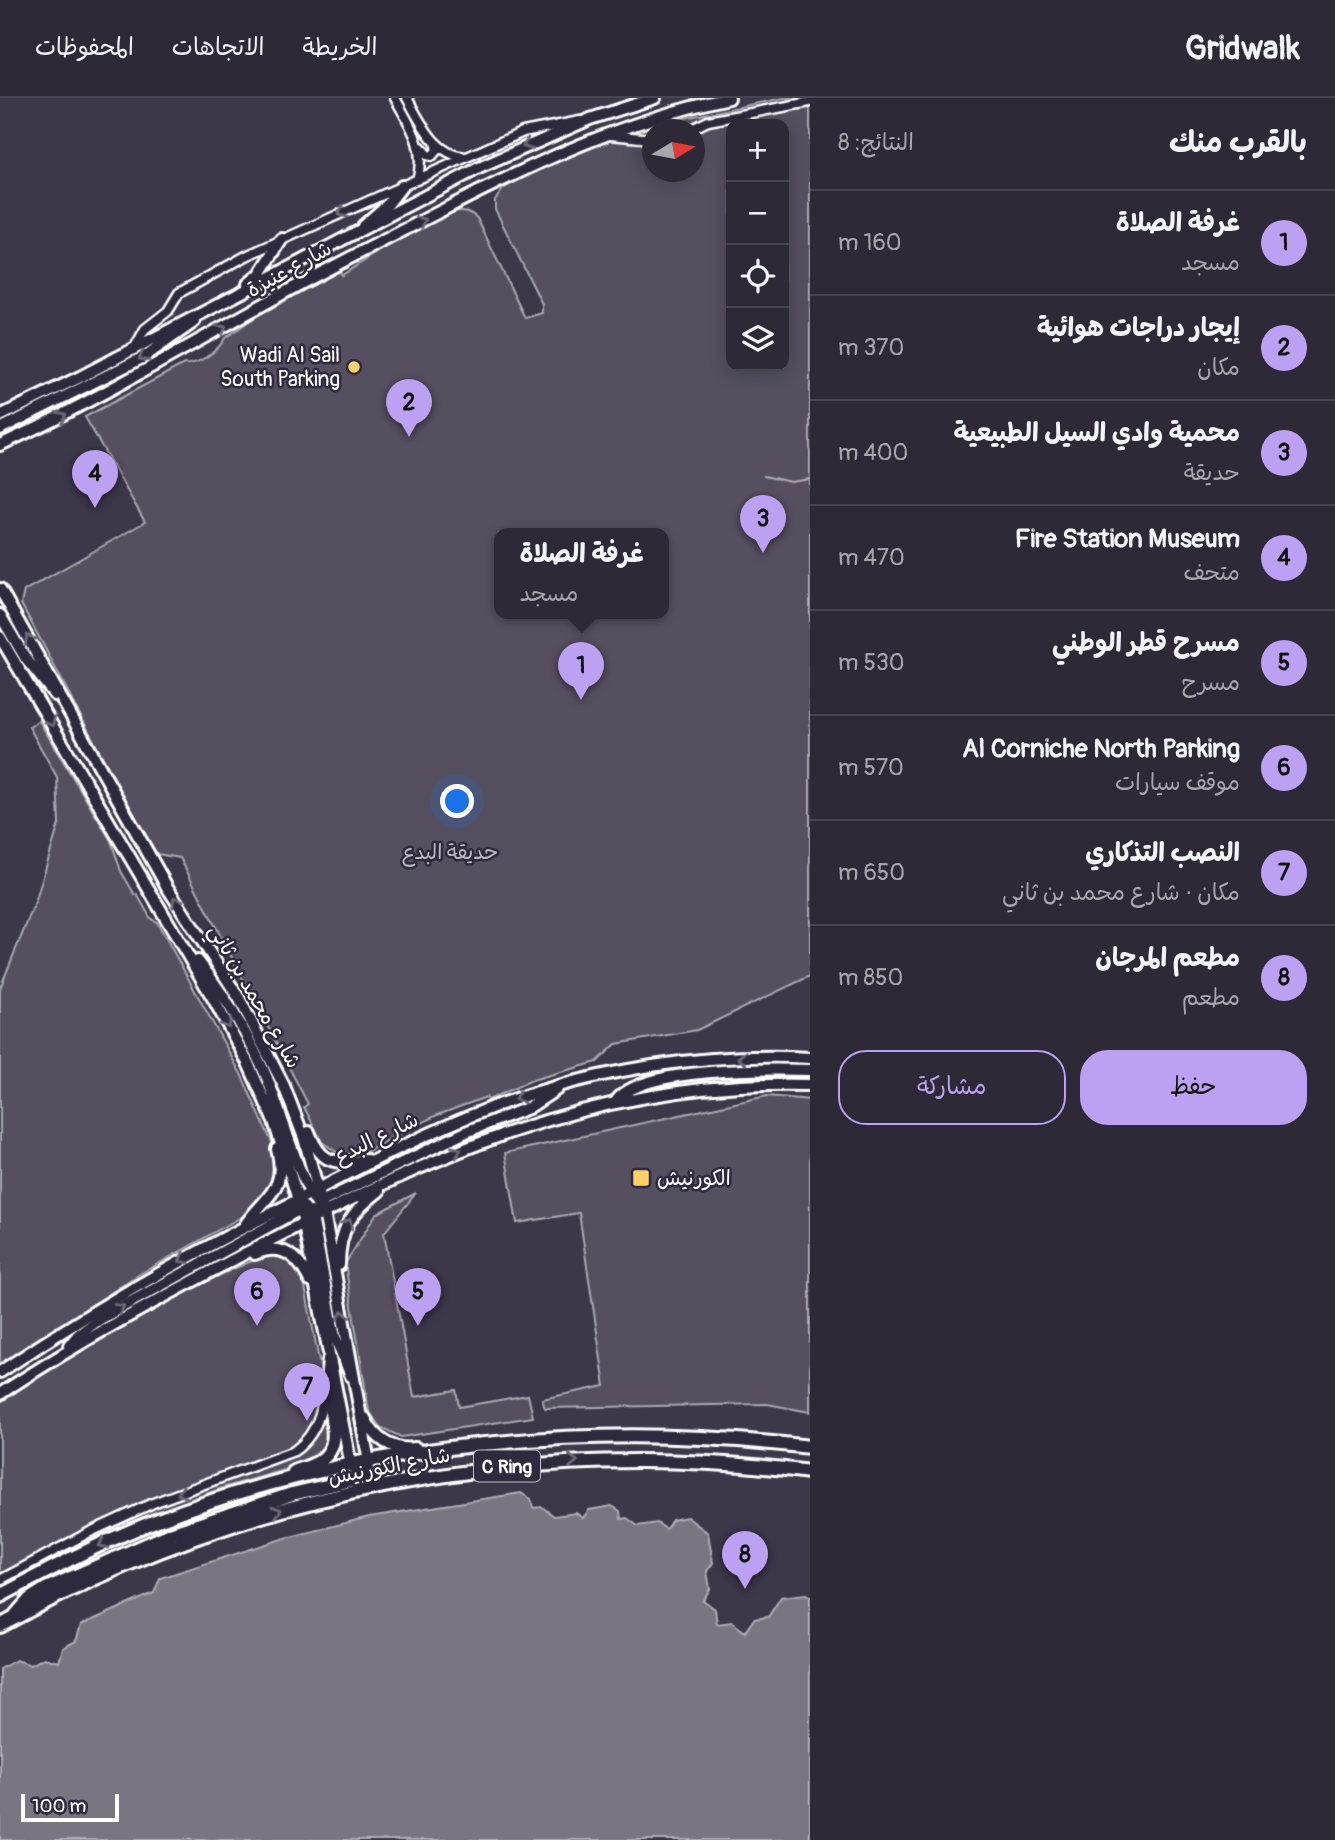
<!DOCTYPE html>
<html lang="ar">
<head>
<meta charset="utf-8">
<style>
	body { margin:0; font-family:Pangolin,"Playpen Sans Arabic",sans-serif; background:#393542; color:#f1f3f6; direction:rtl }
	.controls { position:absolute; right:21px; top:21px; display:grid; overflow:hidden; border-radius:14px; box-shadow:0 4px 18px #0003 }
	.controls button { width:63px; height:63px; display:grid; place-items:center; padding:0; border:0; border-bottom:2px solid #484552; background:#2d2937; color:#f1f3f6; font:35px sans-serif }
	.compass { position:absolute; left:642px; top:21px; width:63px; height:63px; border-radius:50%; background:#2d2937; box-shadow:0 4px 18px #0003; rotate:80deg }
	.scale { position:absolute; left:21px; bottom:18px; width:98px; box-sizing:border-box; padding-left:7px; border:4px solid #fff; border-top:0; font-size:19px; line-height:24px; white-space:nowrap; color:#fff; -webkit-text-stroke:5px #2f2a3d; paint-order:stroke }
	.you { position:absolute; left:458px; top:704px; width:24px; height:24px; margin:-18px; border:5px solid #fff; border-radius:50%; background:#1a73e8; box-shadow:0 0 0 10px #1a73e833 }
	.badge { display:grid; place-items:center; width:46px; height:46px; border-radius:50%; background:#bca0f2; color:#111; font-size:23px; font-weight:700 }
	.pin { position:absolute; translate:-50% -58px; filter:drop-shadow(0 2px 4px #0008) }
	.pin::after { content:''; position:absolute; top:37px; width:24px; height:21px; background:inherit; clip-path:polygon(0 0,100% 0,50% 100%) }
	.popup { position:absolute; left:494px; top:430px; width:175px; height:91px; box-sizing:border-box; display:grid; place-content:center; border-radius:14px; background:#2d2937; filter:drop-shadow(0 2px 5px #0005); font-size:23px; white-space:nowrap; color:#a7a6ad }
	.popup b { font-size:26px; color:#f1f3f6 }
	.popup::after { content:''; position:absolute; left:50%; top:100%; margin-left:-14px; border:14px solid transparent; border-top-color:#2d2937 }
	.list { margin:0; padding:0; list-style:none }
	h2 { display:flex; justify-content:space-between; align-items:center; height:91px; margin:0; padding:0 28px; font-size:30px }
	h2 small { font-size:23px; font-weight:400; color:#a7a6ad }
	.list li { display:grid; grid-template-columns:46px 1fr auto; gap:21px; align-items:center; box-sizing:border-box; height:105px; padding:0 28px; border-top:2px solid #484552 }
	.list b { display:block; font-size:26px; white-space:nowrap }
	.list p { margin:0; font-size:23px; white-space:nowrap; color:#a7a6ad }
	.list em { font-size:23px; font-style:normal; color:#a7a6ad }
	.actions { display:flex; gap:14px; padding:21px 28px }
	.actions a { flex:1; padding:16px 0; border:2px solid #bca0f2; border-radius:28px; text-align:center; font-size:24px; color:#bca0f2 }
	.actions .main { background:#bca0f2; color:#111 }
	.icon { flex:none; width:38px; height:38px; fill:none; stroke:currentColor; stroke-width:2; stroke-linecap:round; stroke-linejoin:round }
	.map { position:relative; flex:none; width:810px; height:1742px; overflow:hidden; direction:ltr }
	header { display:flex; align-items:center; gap:42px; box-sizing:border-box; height:98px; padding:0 35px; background:#2d2937; border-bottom:2px solid #484552 }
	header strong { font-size:33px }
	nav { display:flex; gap:38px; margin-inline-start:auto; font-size:24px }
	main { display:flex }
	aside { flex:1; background:#2d2937 }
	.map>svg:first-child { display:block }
	.green { fill:#555060; stroke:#aaa8b0; stroke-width:2; fill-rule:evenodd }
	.water { fill:#797682; stroke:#afadb4; stroke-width:2 }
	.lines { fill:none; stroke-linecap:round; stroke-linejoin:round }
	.stream { stroke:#afadb4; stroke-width:2 }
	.minor-casing { stroke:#fff; stroke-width:13 }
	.major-casing { stroke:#fff; stroke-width:16 }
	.highway-casing { stroke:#fff; stroke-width:18 }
	.minor { stroke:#2f2a3d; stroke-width:8 }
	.major { stroke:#2f2a3d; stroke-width:10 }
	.highway { stroke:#2f2a3d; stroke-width:12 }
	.oneway { stroke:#6d6a77 }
	.poi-dot { fill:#ffd166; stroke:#2f2a3d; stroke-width:2.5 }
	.labels { text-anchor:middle; stroke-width:5; stroke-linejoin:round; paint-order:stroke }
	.shield { fill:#2f2a3d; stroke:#c1bfc5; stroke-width:2 }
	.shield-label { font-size:19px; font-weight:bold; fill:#fff }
	.street-label { font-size:21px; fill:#fff; stroke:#2f2a3d }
	.poi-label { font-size:21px; fill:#fff; stroke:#2f2a3d; text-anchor:end }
	.park-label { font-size:21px; fill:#bbb9bf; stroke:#2f2a3d }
</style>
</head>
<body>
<header>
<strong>Gridwalk</strong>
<nav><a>الخريطة</a><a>الاتجاهات</a><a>المحفوظات</a></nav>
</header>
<main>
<aside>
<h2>بالقرب منك<small>النتائج: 8</small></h2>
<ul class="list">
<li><span class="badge">1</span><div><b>غرفة الصلاة</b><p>مسجد</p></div><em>160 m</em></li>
<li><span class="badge">2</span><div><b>إيجار دراجات هوائية</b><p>مكان</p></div><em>370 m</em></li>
<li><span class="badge">3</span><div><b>محمية وادي السيل الطبيعية</b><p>حديقة</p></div><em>400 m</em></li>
<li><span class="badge">4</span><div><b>Fire Station Museum</b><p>متحف</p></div><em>470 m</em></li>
<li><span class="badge">5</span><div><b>مسرح قطر الوطني</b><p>مسرح</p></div><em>530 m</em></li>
<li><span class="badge">6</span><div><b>Al Corniche North Parking</b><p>موقف سيارات</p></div><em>570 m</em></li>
<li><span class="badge">7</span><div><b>النصب التذكاري</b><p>مكان · شارع محمد بن ثاني</p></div><em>650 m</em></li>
<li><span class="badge">8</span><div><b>مطعم المرجان</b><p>مطعم</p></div><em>850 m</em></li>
</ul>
<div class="actions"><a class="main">حفظ</a><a>مشاركة</a></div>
</aside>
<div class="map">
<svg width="810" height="1742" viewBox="0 0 810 1742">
	<rect width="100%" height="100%" fill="#3c3749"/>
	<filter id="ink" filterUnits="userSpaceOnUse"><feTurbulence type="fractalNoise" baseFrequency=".0143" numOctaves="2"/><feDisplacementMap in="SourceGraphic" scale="14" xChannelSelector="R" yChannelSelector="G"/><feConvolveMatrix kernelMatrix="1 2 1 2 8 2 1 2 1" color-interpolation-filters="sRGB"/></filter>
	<g filter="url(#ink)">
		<path class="green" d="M 783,0 L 810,0 L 810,878 L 697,932 L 616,946 L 597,964 L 532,982 L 488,1002 L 486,999 L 435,1018 L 358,1058 L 338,1055 L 322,1044 L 304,1009 L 308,1006 L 180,760 L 157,756 C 108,675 67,589 21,506 L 24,493 L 145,424 L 85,319 L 184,266 C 198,268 219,252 225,240 L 264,213 L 339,171 L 342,177 C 364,163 440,113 462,113 C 468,113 472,116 477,120 L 525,220 L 542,215 L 542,206 L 495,111 L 495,102 L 504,90 L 538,72 L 541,67 L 574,53 L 680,21 ZM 731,26 L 784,26 L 784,268 L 731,268 ZM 652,32 L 694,32 L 694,74 L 652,74 ZM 499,436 L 663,436 L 663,516 L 499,516 Z
			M 39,623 L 111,743 L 121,773 L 135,797 L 137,796 L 151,821 L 157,824 L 241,976 L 274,1049 L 276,1082 L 252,1113 L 138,1177 L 0,1267 L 0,890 L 35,805 L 59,726 L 57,679 L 29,629 Z
			M 767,998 L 810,1002 L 810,1314 L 767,1306 L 545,1310 L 542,1301 L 605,1288 L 579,1115 L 517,1125 L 505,1055 Z
			M 416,1095 L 384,1135 L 414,1299 L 456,1292 L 459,1309 L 528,1297 L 533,1319 L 401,1339 L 380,1329 L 369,1313 L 345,1166 L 376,1116 Z
			M 283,1155 L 302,1173 L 329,1315 L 330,1339 L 321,1356 L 302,1367 L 225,1389 L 133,1423 L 84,1444 L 0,1490 L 0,1302 C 69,1256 142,1211 218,1178 C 241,1168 258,1158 283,1155 Z"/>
		<path class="water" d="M 521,1395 L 531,1401 L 533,1410 L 542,1409 L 554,1418 L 576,1415 L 583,1420 L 589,1412 L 612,1408 L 620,1413 L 621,1421 L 627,1420 L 638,1428 L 657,1425 L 666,1431 L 672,1422 L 687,1419 L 708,1435 L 713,1465 L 707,1473 L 710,1491 L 703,1502 L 715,1511 L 717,1526 L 732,1524 L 745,1534 L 754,1521 L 768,1519 L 781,1499 L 806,1496 L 810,1498 L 810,1742 L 0,1742 L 0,1571 L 16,1562 L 31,1567 L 44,1560 L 59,1564 L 63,1550 L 76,1543 L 81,1527 L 154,1495 L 160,1480 L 282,1441 L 369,1419 Z"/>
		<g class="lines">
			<path class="stream" d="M 764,378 L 791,384 L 810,381"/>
			<g class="minor-casing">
				<path id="minor" d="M 395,0 C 410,27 427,50 417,82
					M 407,0 C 420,23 435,58 466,59
					M 690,32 L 708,23 L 810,4
					M 610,37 L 652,41
					M 421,49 L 427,57 L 432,58 L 437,52 L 435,44
					M 134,251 L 145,231 L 168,213 L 179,195 L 246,158 L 523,34 L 580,23
					M 0,1482 L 88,1435 L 153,1405 L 294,1353 C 325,1331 324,1296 327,1261"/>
			</g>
			<g class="major-casing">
				<path id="major" d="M 363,128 L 388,106 L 402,88
					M 248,186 L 260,176 L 282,141
					M 0,318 L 80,279 L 479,70 L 590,21 L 655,0
					M 0,331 L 144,259 L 194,224
					M 0,347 C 95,303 184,250 275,200 C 328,170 382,144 435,116 C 532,66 622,23 729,0
					M 0,491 L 167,789 L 239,900 L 284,988 L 304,1040 L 324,1114 L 369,1364
					M 0,517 L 26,561 L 55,597
					M 0,539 L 214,902 L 248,965 L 274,1023 L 301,1112 L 351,1368 L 360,1379 L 380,1387
					M 198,863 C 225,897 246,934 264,973 C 278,1002 303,1100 324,1114
					M 617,1002 C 643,969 769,971 810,972
					M 309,1034 C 321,1067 335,1066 367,1062
					M 317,1106 L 468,1033 L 528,1010 L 557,991
					M 311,1114 L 335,1239 L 351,1278
					M 245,1127 C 265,1098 288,1092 277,1051
					M 255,1156 C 283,1144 298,1159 310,1183
					M 339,1167 C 339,1131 351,1114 379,1093
					M 69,1248 L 78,1237 L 100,1221 L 304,1109
					M 0,1274 C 93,1211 188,1157 288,1107 C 355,1072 422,1036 493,1009 C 593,972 704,954 810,960
					M 0,1296 C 78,1244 161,1200 244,1156 C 430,1058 594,981 810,987
					M 365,1320 C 375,1342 393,1353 416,1350"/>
			</g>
			<g class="highway-casing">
				<path id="highway" d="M 294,1374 C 302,1370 312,1369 320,1363 C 351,1341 318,1305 332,1278
					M 0,1498 C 51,1471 103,1443 158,1422 C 364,1344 592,1323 810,1349
					M 16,1517 L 30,1501 L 46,1491 L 173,1435 L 292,1396 L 356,1381 L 366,1373 L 369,1364
					M 0,1528 C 248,1391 530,1338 810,1374"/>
			</g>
			<use href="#minor" class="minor"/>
			<use href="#major" class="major"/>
			<use href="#highway" class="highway"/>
		</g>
		<defs><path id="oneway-chevron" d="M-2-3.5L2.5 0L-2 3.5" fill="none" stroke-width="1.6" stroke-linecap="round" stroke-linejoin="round" transform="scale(1.75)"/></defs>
		<g class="oneway">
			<use href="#oneway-chevron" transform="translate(527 47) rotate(158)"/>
			<use href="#oneway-chevron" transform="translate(342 115) rotate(156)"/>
			<use href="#oneway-chevron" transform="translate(422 123) rotate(-27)"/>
			<use href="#oneway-chevron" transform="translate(222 231) rotate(-31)"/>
			<use href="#oneway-chevron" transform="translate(143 259) rotate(150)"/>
			<use href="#oneway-chevron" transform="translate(62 318) rotate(-27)"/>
			<use href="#oneway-chevron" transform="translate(29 541) rotate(-120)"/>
			<use href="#oneway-chevron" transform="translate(51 624) rotate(60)"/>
			<use href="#oneway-chevron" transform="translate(176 803) rotate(-123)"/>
			<use href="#oneway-chevron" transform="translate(227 926) rotate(61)"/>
			<use href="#oneway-chevron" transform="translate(742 960) rotate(178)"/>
			<use href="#oneway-chevron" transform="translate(519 1000) rotate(161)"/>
			<use href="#oneway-chevron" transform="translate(457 1053) rotate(-24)"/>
			<use href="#oneway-chevron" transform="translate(348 1125) rotate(-61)"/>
			<use href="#oneway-chevron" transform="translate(183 1161) rotate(152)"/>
			<use href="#oneway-chevron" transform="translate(120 1210) rotate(-29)"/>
			<use href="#oneway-chevron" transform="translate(343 1217) rotate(-99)"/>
			<use href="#oneway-chevron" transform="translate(573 1363) rotate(-2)"/>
			<use href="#oneway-chevron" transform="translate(182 1395) rotate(160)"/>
			<use href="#oneway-chevron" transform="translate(277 1413) rotate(-16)"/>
			<use href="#oneway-chevron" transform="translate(103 1446) rotate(154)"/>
		</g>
	</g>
	<g class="poi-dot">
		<circle cx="354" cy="269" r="7"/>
		<rect x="632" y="1071" width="18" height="18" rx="3.5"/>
	</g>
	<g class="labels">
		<rect class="shield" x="474" y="1352.5" width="66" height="31" rx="5"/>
		<g class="shield-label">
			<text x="507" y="1375">C Ring</text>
		</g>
		<g class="street-label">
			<text transform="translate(289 171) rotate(-29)" y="7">شارع عنيزة</text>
			<text transform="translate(255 898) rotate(60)" y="7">شارع محمد بن ثاني</text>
			<text transform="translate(376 1040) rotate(-26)" y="7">شارع البدع</text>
			<text transform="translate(389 1368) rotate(-11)" y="7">شارع الكورنيش</text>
		</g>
		<g class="poi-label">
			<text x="340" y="264">Wadi Al Sail<tspan x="340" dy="24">South Parking</tspan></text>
			<text x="657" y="1087" text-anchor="start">الكورنيش</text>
		</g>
		<g class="park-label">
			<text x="450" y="761">حديقة البدع</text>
		</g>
	</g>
</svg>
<div class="controls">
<button>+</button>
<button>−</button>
<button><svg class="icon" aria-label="locate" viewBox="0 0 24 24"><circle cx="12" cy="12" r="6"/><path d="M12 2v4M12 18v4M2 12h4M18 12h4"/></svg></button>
<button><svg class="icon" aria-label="layers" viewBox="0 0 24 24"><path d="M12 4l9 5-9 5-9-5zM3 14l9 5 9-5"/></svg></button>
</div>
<svg class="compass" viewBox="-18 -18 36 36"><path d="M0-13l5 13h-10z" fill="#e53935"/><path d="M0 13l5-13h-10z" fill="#a7a6ad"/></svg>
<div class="scale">100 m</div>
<div class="you"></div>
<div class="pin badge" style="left:581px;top:602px">1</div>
<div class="popup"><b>غرفة الصلاة</b>مسجد</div>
<div class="pin badge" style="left:409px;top:339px">2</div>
<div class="pin badge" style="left:763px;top:455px">3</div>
<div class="pin badge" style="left:95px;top:410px">4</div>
<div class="pin badge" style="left:418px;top:1228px">5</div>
<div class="pin badge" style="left:257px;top:1228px">6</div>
<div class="pin badge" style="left:307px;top:1323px">7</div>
<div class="pin badge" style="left:745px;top:1491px">8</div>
</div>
</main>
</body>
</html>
